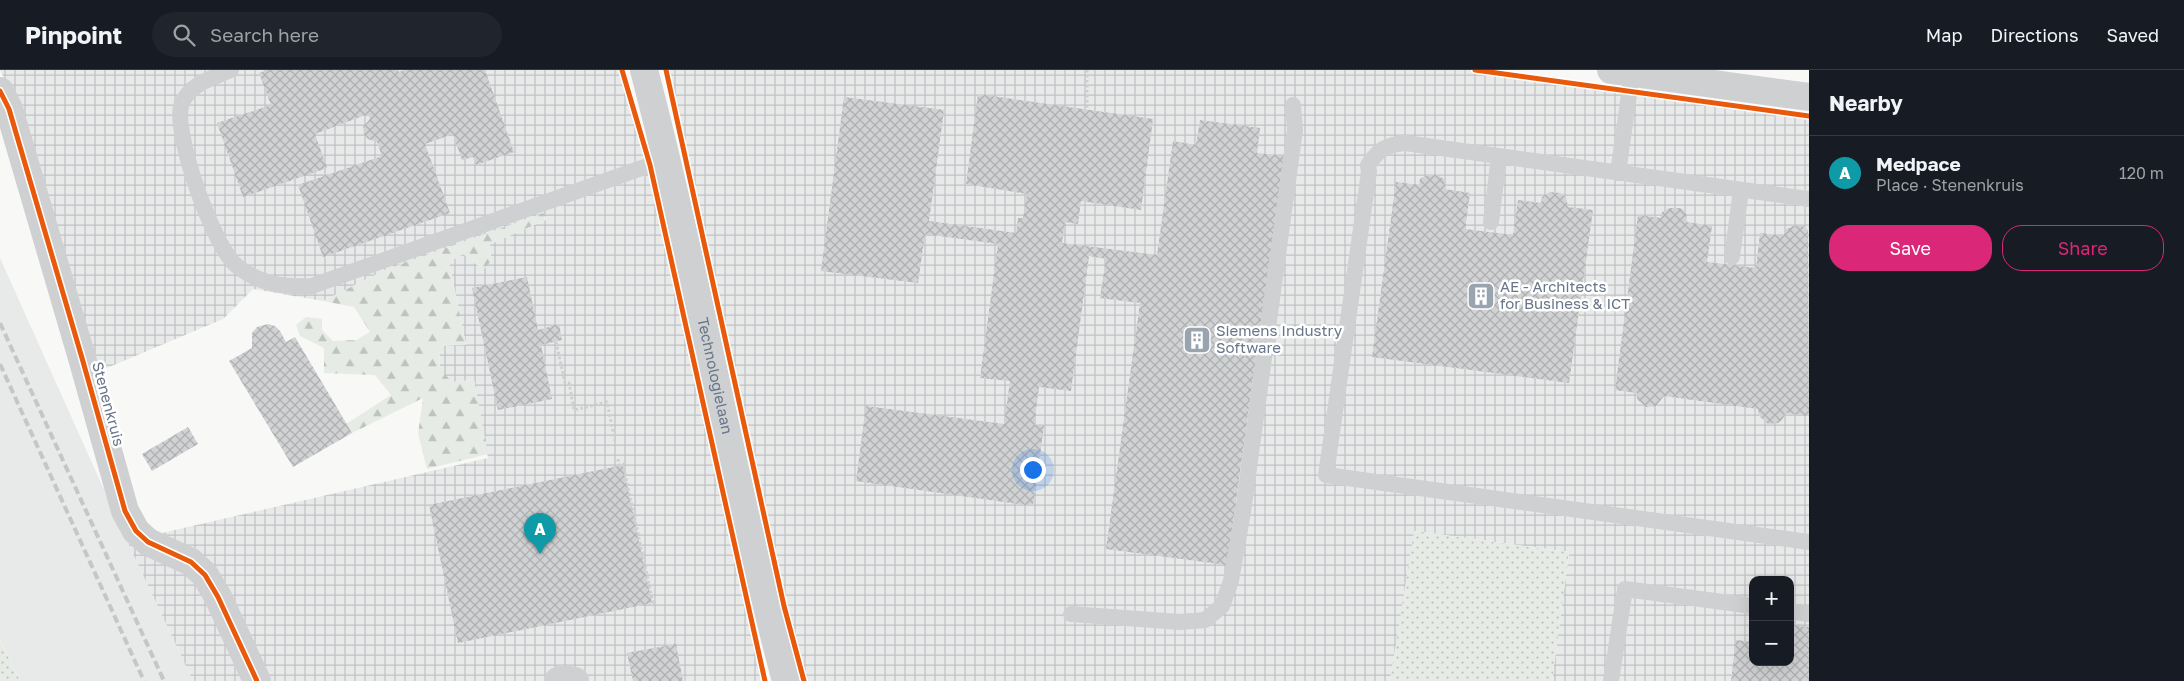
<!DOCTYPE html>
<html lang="en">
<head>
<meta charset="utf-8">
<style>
	body { margin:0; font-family:"Golos Text",sans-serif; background:#20242c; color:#f1f3f6 }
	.controls { position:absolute; right:15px; bottom:15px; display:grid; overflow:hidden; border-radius:10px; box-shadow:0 5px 20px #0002 }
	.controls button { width:45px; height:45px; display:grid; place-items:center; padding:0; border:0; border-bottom:1px solid #363941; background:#171b24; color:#f1f3f6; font:25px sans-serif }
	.you { position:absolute; left:1032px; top:399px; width:18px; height:18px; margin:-12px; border:4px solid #fff; border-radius:50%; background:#1a73e8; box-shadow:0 0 0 8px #1a73e833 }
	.badge { display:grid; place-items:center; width:32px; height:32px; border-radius:50%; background:#db2777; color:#fff; font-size:16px; font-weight:700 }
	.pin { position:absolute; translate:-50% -41px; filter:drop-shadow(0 1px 2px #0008) }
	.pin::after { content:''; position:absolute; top:26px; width:18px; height:15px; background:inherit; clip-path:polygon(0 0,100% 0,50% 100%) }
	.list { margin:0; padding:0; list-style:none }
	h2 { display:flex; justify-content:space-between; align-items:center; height:65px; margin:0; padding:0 20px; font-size:21px }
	h2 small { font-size:16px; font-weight:400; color:#9ea1a6 }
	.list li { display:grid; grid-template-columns:32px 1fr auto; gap:15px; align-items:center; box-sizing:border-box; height:75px; padding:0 20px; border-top:1px solid #363941 }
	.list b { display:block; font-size:19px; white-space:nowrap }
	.list p { margin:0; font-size:16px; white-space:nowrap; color:#9ea1a6 }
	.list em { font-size:16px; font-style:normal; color:#9ea1a6 }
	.actions { display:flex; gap:10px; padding:15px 20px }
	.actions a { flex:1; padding:11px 0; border:1px solid #db2777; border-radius:20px; text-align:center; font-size:18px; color:#db2777 }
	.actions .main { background:#db2777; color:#fff }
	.icon { flex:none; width:28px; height:28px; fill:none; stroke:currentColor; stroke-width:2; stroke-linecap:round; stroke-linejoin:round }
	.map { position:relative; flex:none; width:1809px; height:611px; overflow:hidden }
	header { display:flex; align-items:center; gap:30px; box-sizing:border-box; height:70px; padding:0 25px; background:#171b24; border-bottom:1px solid #363941 }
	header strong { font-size:24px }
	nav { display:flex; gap:28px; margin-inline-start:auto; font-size:18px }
	.search { width:350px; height:45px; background:#20242c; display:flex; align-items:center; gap:12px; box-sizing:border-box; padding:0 18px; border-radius:28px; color:#9ea1a6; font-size:19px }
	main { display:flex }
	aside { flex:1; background:#171b24 }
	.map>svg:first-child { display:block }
	.built { fill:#e8e9e9 }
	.industrial { fill:url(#industrial-grid); fill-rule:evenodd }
	.grass { fill:url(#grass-dots) }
	.forest { fill:url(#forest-firs) }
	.building { fill:url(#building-cross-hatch) }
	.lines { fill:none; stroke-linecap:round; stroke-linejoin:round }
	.path { stroke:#cdcece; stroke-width:3; stroke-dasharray:2.5 2.5; stroke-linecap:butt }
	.service { stroke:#cfd0d2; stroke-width:16 }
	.minor { stroke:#cfd0d2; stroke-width:28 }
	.rail { stroke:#c5c6c7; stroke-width:4; stroke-dasharray:8 4; stroke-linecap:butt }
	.cycleway-casing { stroke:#fff; stroke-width:8 }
	.cycleway { stroke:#e8590c; stroke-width:5 }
	.labels { text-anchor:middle; stroke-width:5; stroke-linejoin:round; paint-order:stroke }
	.poi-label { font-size:15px; fill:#677688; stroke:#fff; text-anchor:start }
	.street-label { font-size:15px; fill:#677688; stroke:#fff }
</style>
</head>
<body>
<header>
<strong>Pinpoint</strong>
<div class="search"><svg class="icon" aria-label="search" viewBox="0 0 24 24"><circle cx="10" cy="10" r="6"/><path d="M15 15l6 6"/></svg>Search here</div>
<nav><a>Map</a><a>Directions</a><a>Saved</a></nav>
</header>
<main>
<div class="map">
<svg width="1809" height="611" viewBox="0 0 1809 611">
	<defs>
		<pattern id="industrial-grid" width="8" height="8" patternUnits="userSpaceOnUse" patternTransform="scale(1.25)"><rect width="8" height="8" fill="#e8e9e9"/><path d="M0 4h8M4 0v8" fill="none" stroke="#c0c1c3"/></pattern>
		<pattern id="grass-dots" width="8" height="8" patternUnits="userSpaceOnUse" patternTransform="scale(1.25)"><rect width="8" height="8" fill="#e7ebe5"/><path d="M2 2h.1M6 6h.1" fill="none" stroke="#bfc3bf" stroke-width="1.8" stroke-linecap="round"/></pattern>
		<pattern id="forest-firs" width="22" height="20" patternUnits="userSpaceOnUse" patternTransform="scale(1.25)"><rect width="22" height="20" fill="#e7ebe5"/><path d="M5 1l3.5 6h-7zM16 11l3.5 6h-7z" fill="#bfc3bf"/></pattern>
		<pattern id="building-cross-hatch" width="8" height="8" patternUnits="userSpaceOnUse" patternTransform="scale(1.25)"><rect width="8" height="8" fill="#d1d2d3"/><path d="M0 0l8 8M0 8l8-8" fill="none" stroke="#adafb1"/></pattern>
	</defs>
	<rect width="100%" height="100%" fill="#f8f8f7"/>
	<path class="built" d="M 0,188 L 127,471 L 193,611 L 20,611 L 0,569 Z"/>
	<path class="industrial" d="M 0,0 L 622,0 L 650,95 L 765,611 L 193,611 L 127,471 L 488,388 L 474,310 L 451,312 L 440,300 L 439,276 L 466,274 L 449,192 L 463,184 L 491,191 L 490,174 L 548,149 L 385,200 L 323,231 L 253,219 L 223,249 L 95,303 L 20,42 Z
		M 666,0 L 1475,0 L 1809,46 L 1809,611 L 1552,611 L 1569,482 L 1415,461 L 1390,611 L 804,611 L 784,536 ZM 1753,510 L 1790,510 L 1790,592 L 1753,592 Z"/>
	<path class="grass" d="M 1414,461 L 1569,482 L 1552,611 L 1390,611 Z
		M 0,570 L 19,609 L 21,611 L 0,611 Z"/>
	<path class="forest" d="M 543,143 L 548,149 L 490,174 L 491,191 L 483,200 L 463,184 L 449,192 L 466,275 L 439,276 L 440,299 L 452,312 L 474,310 L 488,384 L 427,399 L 418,364 L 423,328 L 352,363 L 346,354 L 391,325 L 375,305 L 324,303 L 324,278 L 300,266 L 296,255 L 306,247 L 322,249 L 322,260 L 333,271 L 356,270 L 370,262 L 354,237 L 323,231 L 385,200 Z"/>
	<path class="building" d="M 267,0 L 398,0 L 399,2 L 404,0 L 485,0 L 514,82 L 476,95 L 473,87 L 462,90 L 453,64 L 425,74 L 450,143 L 323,187 L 298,115 L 382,86 L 377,72 L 368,69 L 364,64 L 363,57 L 370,49 L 368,44 L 315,64 L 327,98 L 243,127 L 217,53 L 271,35 L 259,3 Z
		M 978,24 L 1153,49 L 1141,140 L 1081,131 L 1078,154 L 1065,152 L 1062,173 L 1157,185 L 1173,71 L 1196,75 L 1200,50 L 1260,58 L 1257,83 L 1284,86 L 1227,495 L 1106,479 L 1140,233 L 1100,228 L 1106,189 L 1089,186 L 1071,321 L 1039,317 L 1034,355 L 1044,356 L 1033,436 L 856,411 L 866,336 L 1004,354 L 1010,311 L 980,308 L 998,174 L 925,164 L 918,213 L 821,201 L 844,27 L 944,40 L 929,151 L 1016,163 L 1018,148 L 1023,148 L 1027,124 L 966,114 Z
		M 1428,105 L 1437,105 L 1444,109 L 1445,119 L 1470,123 L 1465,159 L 1513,165 L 1518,130 L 1541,133 L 1542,127 L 1550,122 L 1560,123 L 1566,127 L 1568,137 L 1593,140 L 1569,313 L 1372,287 L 1396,112 L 1419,115 L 1420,109 Z
		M 1670,138 L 1680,138 L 1686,142 L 1687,152 L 1712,156 L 1707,192 L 1756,198 L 1760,163 L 1784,166 L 1785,160 L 1793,156 L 1803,156 L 1808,160 L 1809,346 L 1785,343 L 1783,349 L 1778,353 L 1768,354 L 1759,346 L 1758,339 L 1664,326 L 1656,336 L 1646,337 L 1637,329 L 1637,323 L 1615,320 L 1638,145 L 1661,148 L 1662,142 Z
		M 527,207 L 538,260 L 559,254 L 562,270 L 541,275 L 552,329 L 498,340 L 472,218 Z
		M 268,254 L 275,256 L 280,261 L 286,272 L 295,267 L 352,363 L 293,397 L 229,291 L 252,278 L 252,263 L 257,257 Z
		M 188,357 L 198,374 L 152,401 L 142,384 Z
		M 623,395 L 652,533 L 458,573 L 429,435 Z
		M 1790,555 L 1809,557 L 1809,611 L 1731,611 L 1736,570 L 1753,572 L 1753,592 L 1790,592 Z
		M 676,574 L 683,611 L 633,611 L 627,583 Z"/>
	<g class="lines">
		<path class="path" d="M 1087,0 L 1087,40
			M 556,272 L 565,313 L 569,313 L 574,340 L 607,332 L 615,371
			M 618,389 L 619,395 L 623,394 L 653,533 L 650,534"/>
		<path class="service" d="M 231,0 C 213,8 191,13 182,33 C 171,59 214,179 237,196 C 261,215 282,217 312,216 L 650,95 L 669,93
			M 1618,103 L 1632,3
			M 1809,129 L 1405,73 C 1386,75 1379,79 1368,95 L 1369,102 L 1326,405 L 1809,472
			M 1491,152 L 1499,86
			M 1732,187 L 1741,120
			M 1790,541 L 1809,544
			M 1071,544 L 1180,552 L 1205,550 L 1222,536 L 1231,511 L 1243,442 L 1295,60 L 1293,35
			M 1611,611 L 1625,519 L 1753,536"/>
		<g class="minor">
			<path id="s1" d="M 644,0 C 697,202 732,409 786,611"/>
			<path d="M 1611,0 L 1809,27"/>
			<path d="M 0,21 L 9,39 L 82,288 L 125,441 L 136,461 L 148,472 L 191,492 L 205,505 L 218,527 L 257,611"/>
			<path d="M 558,611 L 563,609 L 575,611"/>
		</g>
		<path class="rail" d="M 0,253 L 164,611
			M 0,294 L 144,611"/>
		<g class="cycleway-casing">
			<path id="cycleway" d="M 622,0 L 650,95 L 765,611
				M 666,0 L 784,536 L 804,611
				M 1475,0 L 1809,46
				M 0,21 L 9,39 L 82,288 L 125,441 L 136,461 L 148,472 L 191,492 L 205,505 L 218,527 L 257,611"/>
		</g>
		<use href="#cycleway" class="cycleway"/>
	</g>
	<defs>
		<g id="building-square" transform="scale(1.4375)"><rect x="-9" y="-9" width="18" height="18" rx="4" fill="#9aa4af" stroke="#fff"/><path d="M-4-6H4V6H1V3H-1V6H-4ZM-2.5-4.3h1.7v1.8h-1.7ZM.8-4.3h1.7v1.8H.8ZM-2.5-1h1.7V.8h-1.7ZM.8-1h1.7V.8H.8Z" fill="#fff"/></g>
	</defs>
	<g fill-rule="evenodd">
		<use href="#building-square" x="1481" y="226"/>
		<use href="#building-square" x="1197" y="270"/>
	</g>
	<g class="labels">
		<g class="poi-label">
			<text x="1500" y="222">AE - Architects<tspan x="1500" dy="17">for Business &amp; ICT</tspan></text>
			<text x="1216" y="266">Siemens Industry<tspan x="1216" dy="17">Software</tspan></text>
		</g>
		<g class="street-label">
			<text dy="5" stroke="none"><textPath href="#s1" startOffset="314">Technologielaan</textPath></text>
			<text transform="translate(108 334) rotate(75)" y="5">Stenenkruis</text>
		</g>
	</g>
</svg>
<div class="controls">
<button>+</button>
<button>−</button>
</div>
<div class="you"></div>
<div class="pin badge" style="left:540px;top:484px;background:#0f9aa8">A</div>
</div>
<aside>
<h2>Nearby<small></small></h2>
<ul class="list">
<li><span class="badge" style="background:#0f9aa8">A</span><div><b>Medpace</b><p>Place · Stenenkruis</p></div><em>120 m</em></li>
</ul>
<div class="actions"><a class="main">Save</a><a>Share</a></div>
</aside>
</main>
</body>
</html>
